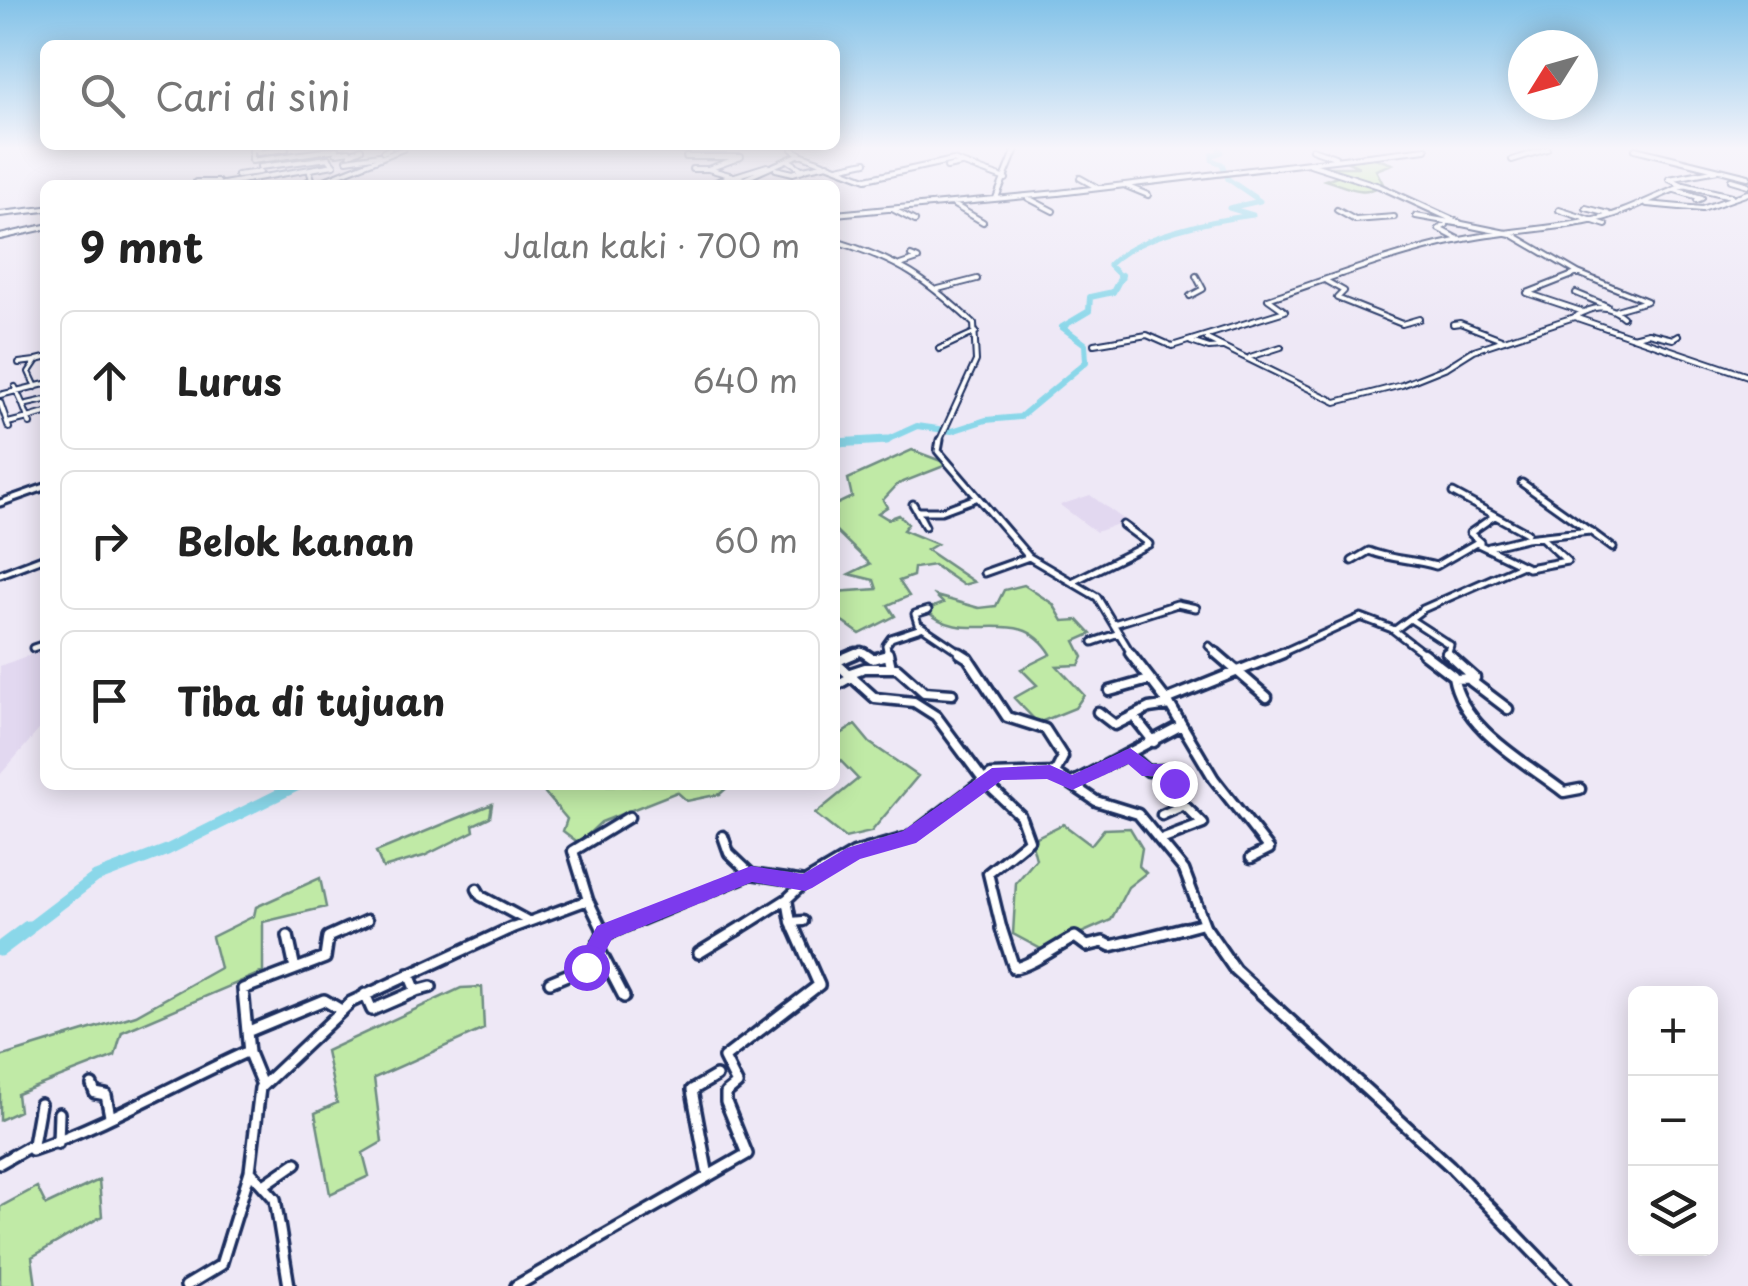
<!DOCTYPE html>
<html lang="id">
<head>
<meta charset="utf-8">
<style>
	body { margin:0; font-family:"Playpen Sans",sans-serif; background:#f6f6f6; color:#222 }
	.controls { position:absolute; right:30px; bottom:30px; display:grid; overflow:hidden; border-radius:15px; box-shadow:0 5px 25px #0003 }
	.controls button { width:90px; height:90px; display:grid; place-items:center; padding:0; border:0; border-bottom:2px solid #e0e0e0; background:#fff; color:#222; font:50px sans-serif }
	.compass { position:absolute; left:1508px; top:30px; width:90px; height:90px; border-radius:50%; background:#fff; box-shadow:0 5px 25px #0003; rotate:233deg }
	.stop { position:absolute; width:30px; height:30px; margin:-22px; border:8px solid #7c3aed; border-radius:50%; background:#fff }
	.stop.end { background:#7c3aed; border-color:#fff; box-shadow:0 2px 10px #0008 }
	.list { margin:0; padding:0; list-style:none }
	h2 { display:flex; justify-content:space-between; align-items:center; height:130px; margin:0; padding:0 40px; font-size:42px }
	h2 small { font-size:32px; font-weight:400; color:#767676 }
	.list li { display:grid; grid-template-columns:65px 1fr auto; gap:30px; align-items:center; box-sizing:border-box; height:140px; margin:0 20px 20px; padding:0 20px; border:2px solid #e0e0e0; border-radius:15px }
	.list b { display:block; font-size:38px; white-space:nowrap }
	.list em { font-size:32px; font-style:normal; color:#767676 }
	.icon { flex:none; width:55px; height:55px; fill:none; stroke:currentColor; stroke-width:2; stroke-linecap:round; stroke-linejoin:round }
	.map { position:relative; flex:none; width:1748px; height:1286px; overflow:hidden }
	.search { position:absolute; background:#fff; box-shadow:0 5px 25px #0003; left:40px; top:40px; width:800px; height:110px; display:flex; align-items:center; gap:25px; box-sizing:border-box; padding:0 35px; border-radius:15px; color:#767676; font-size:38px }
	.panel { position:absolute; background:#fff; box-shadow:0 5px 25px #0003; left:40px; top:180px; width:800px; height:610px; border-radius:15px }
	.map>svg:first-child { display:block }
	.built { fill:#e2d8f0 }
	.green { fill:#c0eaa6; stroke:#6e8c82; stroke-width:2.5 }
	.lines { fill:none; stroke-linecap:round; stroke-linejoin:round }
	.river-far4 { stroke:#8ad7e9; stroke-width:5 }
	.river-far3 { stroke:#8ad7e9; stroke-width:6 }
	.river-far2 { stroke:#8ad7e9; stroke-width:9 }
	.river-far1 { stroke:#8ad7e9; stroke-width:11 }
	.river { stroke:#8ad7e9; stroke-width:15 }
	.minor-far3-casing { stroke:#1b2f5e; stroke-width:8 }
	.minor-far2-casing { stroke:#1b2f5e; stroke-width:11 }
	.minor-far1-casing { stroke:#1b2f5e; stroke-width:15 }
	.minor-casing { stroke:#1b2f5e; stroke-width:16 }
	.minor-far3 { stroke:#fff; stroke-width:4 }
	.minor-far2 { stroke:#fff; stroke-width:5 }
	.minor-far1 { stroke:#fff; stroke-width:8 }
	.minor { stroke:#fff; stroke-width:9 }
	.route { fill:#7c3aed }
</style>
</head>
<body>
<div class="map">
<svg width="1748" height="1286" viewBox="0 0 1748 1286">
	<rect width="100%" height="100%" fill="#eee8f6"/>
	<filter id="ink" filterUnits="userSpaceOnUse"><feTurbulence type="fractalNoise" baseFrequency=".01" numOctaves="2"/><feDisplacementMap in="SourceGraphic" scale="20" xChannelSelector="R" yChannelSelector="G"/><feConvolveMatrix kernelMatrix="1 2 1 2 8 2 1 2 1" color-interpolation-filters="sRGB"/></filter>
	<g filter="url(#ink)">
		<path class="built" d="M 1090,495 L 1126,521 L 1096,532 L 1060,505 Z
			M 45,649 L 45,723 L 0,775 L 0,666 Z"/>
		<path class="green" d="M 1366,155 L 1392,164 L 1376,170 L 1383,184 C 1365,198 1345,186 1325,180 L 1340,175 L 1324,167 L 1359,167 L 1337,157 L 1363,160 L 1354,156 Z
			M 912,450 L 949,464 L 898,484 L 883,500 L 887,507 L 878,513 L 888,519 L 899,515 L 908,524 L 903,530 L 937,544 L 927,550 L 974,582 L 963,585 L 934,565 L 914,568 L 913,576 L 899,581 L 909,596 L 888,605 L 895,616 L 860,634 L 835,616 L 835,592 L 877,589 L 874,580 L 849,574 L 870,564 L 835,530 L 835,505 L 852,497 L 848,479 Z
			M 1024,585 L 1053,604 L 1063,621 L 1078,620 L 1091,634 L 1075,641 L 1083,657 L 1079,665 L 1057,666 L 1084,695 L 1075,708 L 1038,723 L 1014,698 L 1037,685 L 1021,669 L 1051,654 C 1019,601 965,649 926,610 L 943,603 L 936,596 L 979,608 L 996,606 L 1004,590 Z
			M 855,725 L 870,743 L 918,776 L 871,832 L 845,838 L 815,814 L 858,779 L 835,755 L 835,738 Z
			M 545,785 L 730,785 L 720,794 L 687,801 L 677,792 L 601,822 L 579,843 L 563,831 L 567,819 L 540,787 Z
			M 492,804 L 490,817 L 473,825 L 474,831 L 424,856 L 383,868 L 376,852 Z
			M 1063,824 L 1091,845 L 1104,829 L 1130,828 L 1142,848 L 1139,866 L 1146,873 L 1128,887 L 1111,920 L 1043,950 L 1013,934 L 1016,883 L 1036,859 L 1031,840 Z
			M 320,878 L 326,907 L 263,922 L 263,972 L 122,1032 L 115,1056 L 17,1094 L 19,1111 L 0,1120 L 0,1057 L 136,1015 L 220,968 L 212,937 L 254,916 L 256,907 Z
			M 482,987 L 484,1029 L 374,1078 L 382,1142 L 363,1153 L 369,1176 L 330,1194 L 315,1113 L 337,1103 L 326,1051 L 461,988 Z
			M 99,1180 L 102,1216 L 32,1257 L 36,1286 L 0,1286 L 0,1207 L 37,1187 L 46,1205 Z"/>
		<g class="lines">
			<path class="river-far4" d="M 1122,278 L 1109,265 C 1137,235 1213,220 1253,215 L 1229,208 L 1260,201 L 1228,179 L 1222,164 L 1212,160 L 1212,155 L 1222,152 L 1219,149"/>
			<path class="river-far3" d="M 858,442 L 884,441 L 917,426 L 952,431 L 986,420 L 1020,417 L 1086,362 L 1085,344 L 1062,327 L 1089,311 L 1090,297 L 1113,292 L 1122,275"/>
			<path class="river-far2" d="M 835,443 L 887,440"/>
			<path class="river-far1" d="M 25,931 L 96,877 L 167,850 L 298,785"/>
			<path class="river" d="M 0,949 L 28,928"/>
			<g class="minor-far3-casing">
				<path id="minor-far3" d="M 259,149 L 252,150 L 252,161 L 337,149
					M 1312,149 L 1335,157
					M 1635,149 L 1748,177
					M 383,152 L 389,149
					M 258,153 L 286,149
					M 336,153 L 349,151
					M 350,154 L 361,149
					M 800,154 L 866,179 L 953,160 L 1006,179
					M 686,157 L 741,157 L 708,169 L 744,179
					M 347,160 L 379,155
					M 1512,160 L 1547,149
					M 1310,164 L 1379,186 L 1462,224 L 1511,234 L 1578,273 L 1647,301 L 1616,310
					M 260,167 L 329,158
					M 947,167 L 961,164
					M 838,168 L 866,162
					M 692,169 L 708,169
					M 776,169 L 793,173 L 803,170 L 788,160
					M 803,169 L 828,164
					M 237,175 L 260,172
					M 735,176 L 767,166
					M 1080,178 L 1096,187
					M 1731,180 L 1748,185
					M 196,182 L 218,182
					M 760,183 L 787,184
					M 217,185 L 334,165 L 328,158
					M 300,185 L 312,179 L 310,173
					M 312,185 L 403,149
					M 709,185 L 730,176
					M 759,185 L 744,179 L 800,154 L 792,149
					M 1684,185 L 1731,196
					M 1126,186 L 1148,195
					M 1675,190 L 1702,198 L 1697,200
					M 996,198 L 1016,149
					M 1028,198 L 1053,211
					M 1647,204 L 1702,209 L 1748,193
					M 954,205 L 983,222
					M 1586,208 L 1609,214
					M 894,210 L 915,221
					M 1337,210 L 1355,220 L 1394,217
					M 1559,210 L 1606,225
					M 0,214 L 45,209
					M 835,214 L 1058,193 L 1426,149
					M 1416,216 L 1461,224
					M 1446,225 L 1439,229 L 1460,240
					M 0,237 L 45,227
					M 835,241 C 899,260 926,279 974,324 L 976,361 L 939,442
					M 900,265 L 918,259 L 911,256
					M 1578,273 L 1527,293 L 1581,311
					M 1326,281 L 1344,291 L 1337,298 L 1402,324 L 1419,319
					M 938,289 L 977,279
					M 1576,293 L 1607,306
					M 1190,296 L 1203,289 L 1196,276
					M 1623,317 C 1606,302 1592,307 1574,317 L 1748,376
					M 1453,324 L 1460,323 L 1504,340
					M 1632,337 L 1648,333 L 1673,339 L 1678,336
					M 1207,339 L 1336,402 L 1402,385 L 1447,367 L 1474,350 L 1574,317
					M 1191,342 L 1209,348 L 1222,347
					M 1094,344 L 1147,335 L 1172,346 L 1285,311 L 1268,299 C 1331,278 1395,253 1460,240 C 1503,231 1547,230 1590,221 C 1625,214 1651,198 1683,186 L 1669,179 L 1718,170
					M 939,349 L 976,332
					M 1250,357 L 1281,347
					M 19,363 L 35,361
					M 15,387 L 23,405
					M 36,387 L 29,372 L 37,360 L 45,358
					M 0,395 L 45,384
					M 45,400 L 23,405 L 28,418 L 45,413
					M 0,402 L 9,428
					M 8,423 L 28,418 L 30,424"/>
			</g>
			<g class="minor-far2-casing">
				<path id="minor-far2" d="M 940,440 L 938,451 L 1029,557 L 1097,597 L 1132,655
					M 1522,483 L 1588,530
					M 1453,493 L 1527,533
					M 0,503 L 45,487
					M 913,504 L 917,511 L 941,511 L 976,498
					M 917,511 L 925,526
					M 1541,537 L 1567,561
					M 1480,542 L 1470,533 L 1493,517
					M 1489,547 L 1526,538 L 1590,531 L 1613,548
					M 1352,561 L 1369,551 C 1391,560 1413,559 1436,566 L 1476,543 L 1528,568 L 1567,561
					M 984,573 L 1029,557
					M 0,574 L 45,557
					M 1072,582 L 1149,544 L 1123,525
					M 928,610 L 915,614 L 918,624 L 964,655
					M 1410,619 L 1450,645 L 1447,655
					M 1114,624 L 1177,604 L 1196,608
					M 1392,629 L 1426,655
					M 1093,642 L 1119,633
					M 1209,646 L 1219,655
					M 33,648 L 45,644
					M 850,655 L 861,650 L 868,655
					M 888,655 L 886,645 L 891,638 L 921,628
					M 1277,655 L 1361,617 L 1395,630 L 1423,609 L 1520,566"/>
			</g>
			<g class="minor-far1-casing">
				<path id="minor-far1" d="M 864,653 L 873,659 L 887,655
					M 888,653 L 891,667
					M 960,653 L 968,658 L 1007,717 L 1045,729 L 1063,757 L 1055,773
					M 1130,653 L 1170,705 L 1214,779 L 1269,849 L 1251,858
					M 1216,653 L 1267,697
					M 1423,653 L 1453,676 C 1462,729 1524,761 1564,792 L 1580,789
					M 1447,653 L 1475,678 L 1454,679
					M 835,662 L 875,698 L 914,702 L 936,716 L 984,781 L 1020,815 L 1029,840 L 988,873 L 1002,931
					M 835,662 L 856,653
					M 850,673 L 865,668 L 897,668 L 924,692 L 952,694
					M 1471,681 L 1508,709
					M 835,686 L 853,676
					M 1110,691 L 1149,680
					M 1166,700 L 1283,653
					M 1098,712 L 1115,725 L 1149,708 L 1170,705
					M 1134,717 L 1154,742
					M 1130,755 L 1148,771 L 1164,770 L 1174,784 L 1172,793 L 1203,824 L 1161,840
					M 1072,783 L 1182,725
					M 1162,815 L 1182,806
					M 723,836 L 729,853 L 751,874
					M 477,889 L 481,896 L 526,920
					M 588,900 L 573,851 L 629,817
					M 803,921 L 791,922 L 787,899 L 804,883
					M 791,922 L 795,931
					M 343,931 L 367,920
					M 504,931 L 588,900 L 603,931
					M 614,931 L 751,874 L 805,882 L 854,853 L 909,837 L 991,775 L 1055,773 L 1096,801 L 1138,814 L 1184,870 L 1207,931
					M 736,931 L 787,899
					M 1173,931 L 1203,923"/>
			</g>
			<g class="minor-casing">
				<path id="minor" d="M 602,928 L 608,933 L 620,928
					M 1001,928 L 1014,968 C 1029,967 1059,945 1075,937 L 1087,946 L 1103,942 L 1111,946 L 1183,928
					M 1206,928 L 1235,970 L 1450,1166 L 1566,1286
					M 288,936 L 295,969
					M 598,947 L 624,997
					M 699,953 L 740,928
					M 409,974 L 416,991 L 431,987
					M 550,982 L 586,967 L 604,932
					M 365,994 L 372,1010 L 416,991
					M 249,1031 L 324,1000 L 341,1010
					M 249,1053 L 243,989 L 325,958 L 328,937 L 348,928
					M 92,1085 L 95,1093 L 106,1095 L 110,1116
					M 40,1104 L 32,1150 C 104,1125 174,1085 244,1053 L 249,1053 L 262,1085
					M 58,1143 L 59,1113
					M 0,1163 L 30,1146
					M 708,1176 L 692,1090 L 716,1076
					M 264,1185 L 296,1163
					M 186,1286 L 221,1265 L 250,1171
					M 289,1286 L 275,1199 L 250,1171 L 260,1088 L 351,1002 L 511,928
					M 516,1286 L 747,1154 L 726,1102 L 726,1093 L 737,1084 L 724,1058 L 819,985 L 794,928"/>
			</g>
			<use href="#minor-far3" class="minor-far3"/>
			<use href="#minor-far2" class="minor-far2"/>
			<use href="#minor-far1" class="minor-far1"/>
			<use href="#minor" class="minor"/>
		</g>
	</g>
	<linearGradient id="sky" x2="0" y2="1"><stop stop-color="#82c2e8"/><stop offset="0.45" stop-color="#f7f5fb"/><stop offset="1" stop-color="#f7f5fb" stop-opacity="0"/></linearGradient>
	<rect width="1748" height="329" fill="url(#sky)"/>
	<path class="route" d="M 1130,748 L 1152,764 L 1170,764 L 1183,783 L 1180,788 L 1167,788 L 1158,776 L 1142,776 L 1128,764 L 1072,790 L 1047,779 L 1002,780 L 916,843 L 860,859 L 812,888 L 805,891 L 752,882 L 612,939 L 594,973 L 578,973 L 575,967 L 597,926 L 751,866 L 803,874 L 847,848 L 903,831 L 992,768 L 1050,765 L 1072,775 Z"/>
</svg>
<div class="controls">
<button>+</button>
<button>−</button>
<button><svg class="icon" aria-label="layers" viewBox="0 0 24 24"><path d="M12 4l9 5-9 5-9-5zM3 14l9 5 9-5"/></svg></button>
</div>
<svg class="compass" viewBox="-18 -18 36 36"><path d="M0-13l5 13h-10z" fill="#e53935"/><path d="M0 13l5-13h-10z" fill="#767676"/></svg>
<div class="stop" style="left:586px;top:967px"></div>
<div class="stop end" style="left:1174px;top:783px"></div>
<div class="search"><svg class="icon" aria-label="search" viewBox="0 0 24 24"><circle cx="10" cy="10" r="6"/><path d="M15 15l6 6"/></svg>Cari di sini</div>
<section class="panel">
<h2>9 mnt<small>Jalan kaki · 700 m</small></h2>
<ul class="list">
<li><svg class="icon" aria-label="ahead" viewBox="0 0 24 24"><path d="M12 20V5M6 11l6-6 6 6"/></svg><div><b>Lurus</b></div><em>640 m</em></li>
<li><svg class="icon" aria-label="right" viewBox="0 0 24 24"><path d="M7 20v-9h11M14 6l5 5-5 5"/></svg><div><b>Belok kanan</b></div><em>60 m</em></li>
<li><svg class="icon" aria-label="arrive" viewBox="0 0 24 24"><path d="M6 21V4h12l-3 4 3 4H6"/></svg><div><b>Tiba di tujuan</b></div></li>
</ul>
</section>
</div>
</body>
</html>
